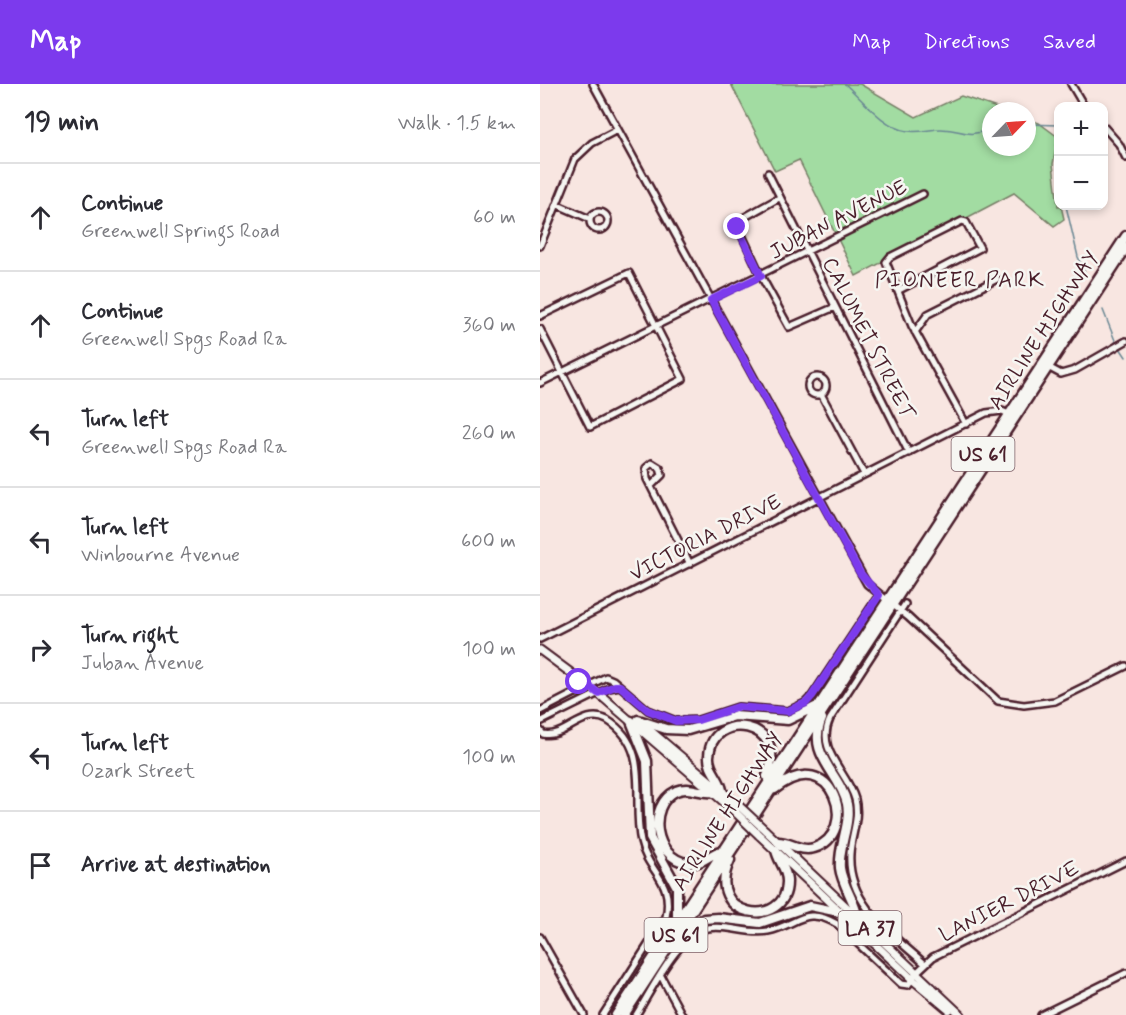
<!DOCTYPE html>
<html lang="en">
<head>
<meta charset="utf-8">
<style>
	body { margin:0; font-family:Mynerve,sans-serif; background:#f7f7f7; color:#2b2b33 }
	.controls { position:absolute; right:18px; top:18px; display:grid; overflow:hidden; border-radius:12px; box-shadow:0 3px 9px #0003 }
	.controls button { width:54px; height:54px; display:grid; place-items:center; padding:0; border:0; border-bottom:2px solid #e1e1e2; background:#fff; color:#2b2b33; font:30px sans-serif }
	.compass { position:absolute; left:442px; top:18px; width:54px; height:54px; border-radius:50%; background:#fff; box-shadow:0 3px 9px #0003; rotate:65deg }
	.stop { position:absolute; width:18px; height:18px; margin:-14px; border:4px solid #7c3aed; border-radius:50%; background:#fff }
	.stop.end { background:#7c3aed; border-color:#fff; box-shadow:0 2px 6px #0008 }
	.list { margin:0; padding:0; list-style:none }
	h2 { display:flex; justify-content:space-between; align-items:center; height:78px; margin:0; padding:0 24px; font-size:26px }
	h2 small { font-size:20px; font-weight:400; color:#7c7c81 }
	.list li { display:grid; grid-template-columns:39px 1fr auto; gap:18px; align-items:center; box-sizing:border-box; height:108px; padding:0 24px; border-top:2px solid #e1e1e2 }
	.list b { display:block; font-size:22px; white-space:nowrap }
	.list p { margin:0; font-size:20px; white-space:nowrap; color:#7c7c81 }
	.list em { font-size:20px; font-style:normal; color:#7c7c81 }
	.icon { flex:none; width:33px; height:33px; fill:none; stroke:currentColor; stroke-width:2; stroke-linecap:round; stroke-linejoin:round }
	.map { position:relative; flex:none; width:586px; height:931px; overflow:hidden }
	header { display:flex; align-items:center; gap:36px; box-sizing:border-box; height:84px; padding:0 30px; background:#7c3aed; color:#fff }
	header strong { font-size:28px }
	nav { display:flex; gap:33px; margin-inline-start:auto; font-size:21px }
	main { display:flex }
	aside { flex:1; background:#fff }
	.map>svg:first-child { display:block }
	.green { fill:#a2dca2; stroke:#767e66; stroke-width:1.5 }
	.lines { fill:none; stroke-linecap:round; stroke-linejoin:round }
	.stream { stroke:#698793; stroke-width:1.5 }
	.minor-casing { stroke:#4a1f2b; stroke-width:10 }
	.major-casing { stroke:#4a1f2b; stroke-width:11 }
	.highway-casing { stroke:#4a1f2b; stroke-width:13 }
	.minor { stroke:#f6f6f2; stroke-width:5 }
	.major { stroke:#f6f6f2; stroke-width:7 }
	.highway { stroke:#f6f6f2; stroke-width:8 }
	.major-bridge-casing { stroke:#4a1f2b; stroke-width:11; stroke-linecap:butt }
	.major-bridge { stroke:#f6f6f2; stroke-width:7 }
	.route { stroke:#7c3aed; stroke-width:8 }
	.labels { text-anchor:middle; stroke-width:5; stroke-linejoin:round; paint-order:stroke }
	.shield { fill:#f6f6f2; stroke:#7e6067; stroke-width:1.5 }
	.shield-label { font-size:20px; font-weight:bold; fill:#4a1f2b }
	.street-label { font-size:21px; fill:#4a1f2b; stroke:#f6f6f2 }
	.neighbourhood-label { font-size:22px; letter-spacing:1.5px; fill:#4a1f2b; stroke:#f6f6f2 }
</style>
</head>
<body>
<header>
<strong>Map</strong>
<nav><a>Map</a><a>Directions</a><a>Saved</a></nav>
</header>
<main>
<aside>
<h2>19 min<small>Walk · 1.5 km</small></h2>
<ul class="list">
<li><svg class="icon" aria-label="ahead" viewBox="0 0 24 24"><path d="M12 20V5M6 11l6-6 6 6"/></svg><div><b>Continue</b><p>Greenwell Springs Road</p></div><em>60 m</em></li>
<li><svg class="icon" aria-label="ahead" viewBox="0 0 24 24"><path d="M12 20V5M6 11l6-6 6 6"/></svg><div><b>Continue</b><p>Greenwell Spgs Road Ra</p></div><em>360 m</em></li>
<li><svg class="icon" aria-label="left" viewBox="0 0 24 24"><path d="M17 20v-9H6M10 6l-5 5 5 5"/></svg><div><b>Turn left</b><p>Greenwell Spgs Road Ra</p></div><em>260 m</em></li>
<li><svg class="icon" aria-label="left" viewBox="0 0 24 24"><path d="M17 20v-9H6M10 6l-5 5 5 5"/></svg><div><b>Turn left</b><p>Winbourne Avenue</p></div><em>600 m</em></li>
<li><svg class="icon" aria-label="right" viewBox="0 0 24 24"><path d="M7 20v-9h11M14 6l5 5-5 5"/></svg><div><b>Turn right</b><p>Juban Avenue</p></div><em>100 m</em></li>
<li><svg class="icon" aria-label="left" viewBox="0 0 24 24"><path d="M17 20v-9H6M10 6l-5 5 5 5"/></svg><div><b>Turn left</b><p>Ozark Street</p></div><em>100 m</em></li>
<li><svg class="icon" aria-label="arrive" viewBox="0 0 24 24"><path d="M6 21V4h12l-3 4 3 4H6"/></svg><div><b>Arrive at destination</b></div></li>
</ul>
</aside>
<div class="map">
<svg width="586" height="931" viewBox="0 0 586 931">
	<rect width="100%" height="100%" fill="#f8e6e1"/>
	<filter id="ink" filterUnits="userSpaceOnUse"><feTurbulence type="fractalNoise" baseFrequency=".0167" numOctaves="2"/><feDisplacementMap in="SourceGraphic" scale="12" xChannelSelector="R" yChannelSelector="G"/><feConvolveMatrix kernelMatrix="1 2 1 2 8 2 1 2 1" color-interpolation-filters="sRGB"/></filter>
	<g filter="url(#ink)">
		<path class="green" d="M 191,0 L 320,0 L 376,33 L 421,12 L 466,27 L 451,27 L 451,63 L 487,63 L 487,35 L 499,39 L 518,53 L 513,80 L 518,122 L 521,122 L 524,135 L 514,142 L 474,109 L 316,192 L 259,76 L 235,87 Z"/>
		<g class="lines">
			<path class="stream" d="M 305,0 C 322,15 344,44 368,47 C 379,49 390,45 401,45 C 424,45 423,55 451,45
				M 487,40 L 518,41
				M 526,122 L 538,173 L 545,189
				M 563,226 L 576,259
				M 580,264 L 586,273"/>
			<g class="minor-casing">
				<path id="minor" d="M 53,0 L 327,500 L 368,533 L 458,617 L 484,621 L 515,617 L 586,582
					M 531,0 L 544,22
					M 564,43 L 579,60 L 586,74
					M 228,89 L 369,369
					M 239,114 L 196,138 L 221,192 L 249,243 L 295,223
					M 18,121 L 50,135
					M50 137a9 9 0 1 1 18 0a9 9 0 1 1-18 0Z
					M 0,162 L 35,75 L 52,59 L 77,46
					M 359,206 L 440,164 L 426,138 L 422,137 L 350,173 L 346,178 L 372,242 L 426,340
					M 0,232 L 89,189 L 143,295 L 50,343 L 0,245
					M 375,248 L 388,230 L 457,195
					M 508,283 L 521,290 L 535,286 L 586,257
					M268 302a9 9 0 1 1 18 0a9 9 0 1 1-18 0Z
					M 0,299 L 383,110
					M 281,310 L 324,390
					M 111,402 L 122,391 L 120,384 L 112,379 L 106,384 L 107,395 L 150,480
					M 365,520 L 290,635 C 275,666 307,687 315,715 C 320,735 311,751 310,770 C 307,820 351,849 385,880
					M 0,555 L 446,329 L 462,327 L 471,331
					M 0,627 L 66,593 L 73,596 L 108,626 L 136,637 L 158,636 L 198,623 L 248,627 L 265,619 L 272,612 L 339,511
					M 0,638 L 69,604 L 80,602
					M 0,646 L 3,650 C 25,655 43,623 67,636 C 113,664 91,716 101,758 C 108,789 134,795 126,833 L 63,931
					M 0,853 L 44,931
					M 121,892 L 142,931
					M 96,931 C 112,906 138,850 168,844 C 188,840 208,851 228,847 C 258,841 264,821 297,840 L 361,900 L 368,901 L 377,888 L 393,873 L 586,777
					M 501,931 L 586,889"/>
			</g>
			<g class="major-casing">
				<path id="major" d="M 0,566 L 58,609 L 191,724
					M 37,593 L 38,608
					M 100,638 L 197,720
					M 225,746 L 421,931
					M 219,751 L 372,895 L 409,926"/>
			</g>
			<g class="highway-casing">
				<path id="highway" d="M 282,635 C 266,671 300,688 307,720 C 311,741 298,762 300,784 C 302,801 317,821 317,832
					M 98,636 L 126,645 L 148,646 L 195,632 L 248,636 L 275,623
					M 91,637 L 107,677 L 110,754 L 137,803 L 137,835
					M 235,705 C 293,658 321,750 274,764 C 260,768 251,758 238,758
					M 182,706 C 180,694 168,686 169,672 C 171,625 250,636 227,692
					M 173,708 C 160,710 150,701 136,707 C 106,722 114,775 148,779 C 163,781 170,769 182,767
					M 190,776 C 162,835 248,847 247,797 C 247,785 238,777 236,766
					M 141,849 L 164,835 L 178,834 L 220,839 L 270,822 L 304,829
					M 76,931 L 586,152
					M 84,931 L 586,164"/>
			</g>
			<use href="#minor" class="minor"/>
			<use href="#major" class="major"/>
			<use href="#highway" class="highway"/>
			<g class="major-bridge-casing">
				<path id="major-bridge" d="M 197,720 L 225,746
					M 191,724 L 219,751"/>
			</g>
			<use href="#major-bridge" class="major-bridge"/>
		</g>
	</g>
	<g class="lines" filter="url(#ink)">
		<path class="route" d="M 39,598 L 37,593 L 58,609 L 75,602 L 80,602 L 108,626 L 136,637 L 158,636 L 198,623 L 248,627 L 266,619 L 272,612 L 339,511 L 320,489 L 171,216 L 221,192 L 197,143"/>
	</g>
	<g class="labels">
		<g class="shield">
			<rect x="411.5" y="353" width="63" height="34" rx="4.5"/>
			<rect x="298.5" y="827" width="63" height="34" rx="4.5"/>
			<rect x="104.5" y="834" width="63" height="34" rx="4.5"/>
		</g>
		<g class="shield-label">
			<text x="443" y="377">US 61</text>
			<text x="330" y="851">LA 37</text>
			<text x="136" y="858">US 61</text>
		</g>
		<g class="street-label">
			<text transform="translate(298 135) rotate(-27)" y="7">JUBAN AVENUE</text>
			<text transform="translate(503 246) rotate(-57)" y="7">AIRLINE HIGHWAY</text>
			<text transform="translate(329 254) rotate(63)" y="7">CALUMET STREET</text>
			<text transform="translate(165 453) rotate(-27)" y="7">VICTORIA DRIVE</text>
			<text transform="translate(187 727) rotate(-57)" y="7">AIRLINE HIGHWAY</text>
			<text transform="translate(469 817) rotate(-27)" y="7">LANIER DRIVE</text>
		</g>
		<g class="neighbourhood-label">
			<text x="420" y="203">PIONEER PARK</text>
		</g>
	</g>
</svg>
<div class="controls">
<button>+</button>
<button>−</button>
</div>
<svg class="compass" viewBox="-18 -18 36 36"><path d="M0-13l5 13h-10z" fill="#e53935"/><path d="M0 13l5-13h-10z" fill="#7c7c81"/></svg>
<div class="stop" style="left:39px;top:598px"></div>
<div class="stop end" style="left:197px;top:143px"></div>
</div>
</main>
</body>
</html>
